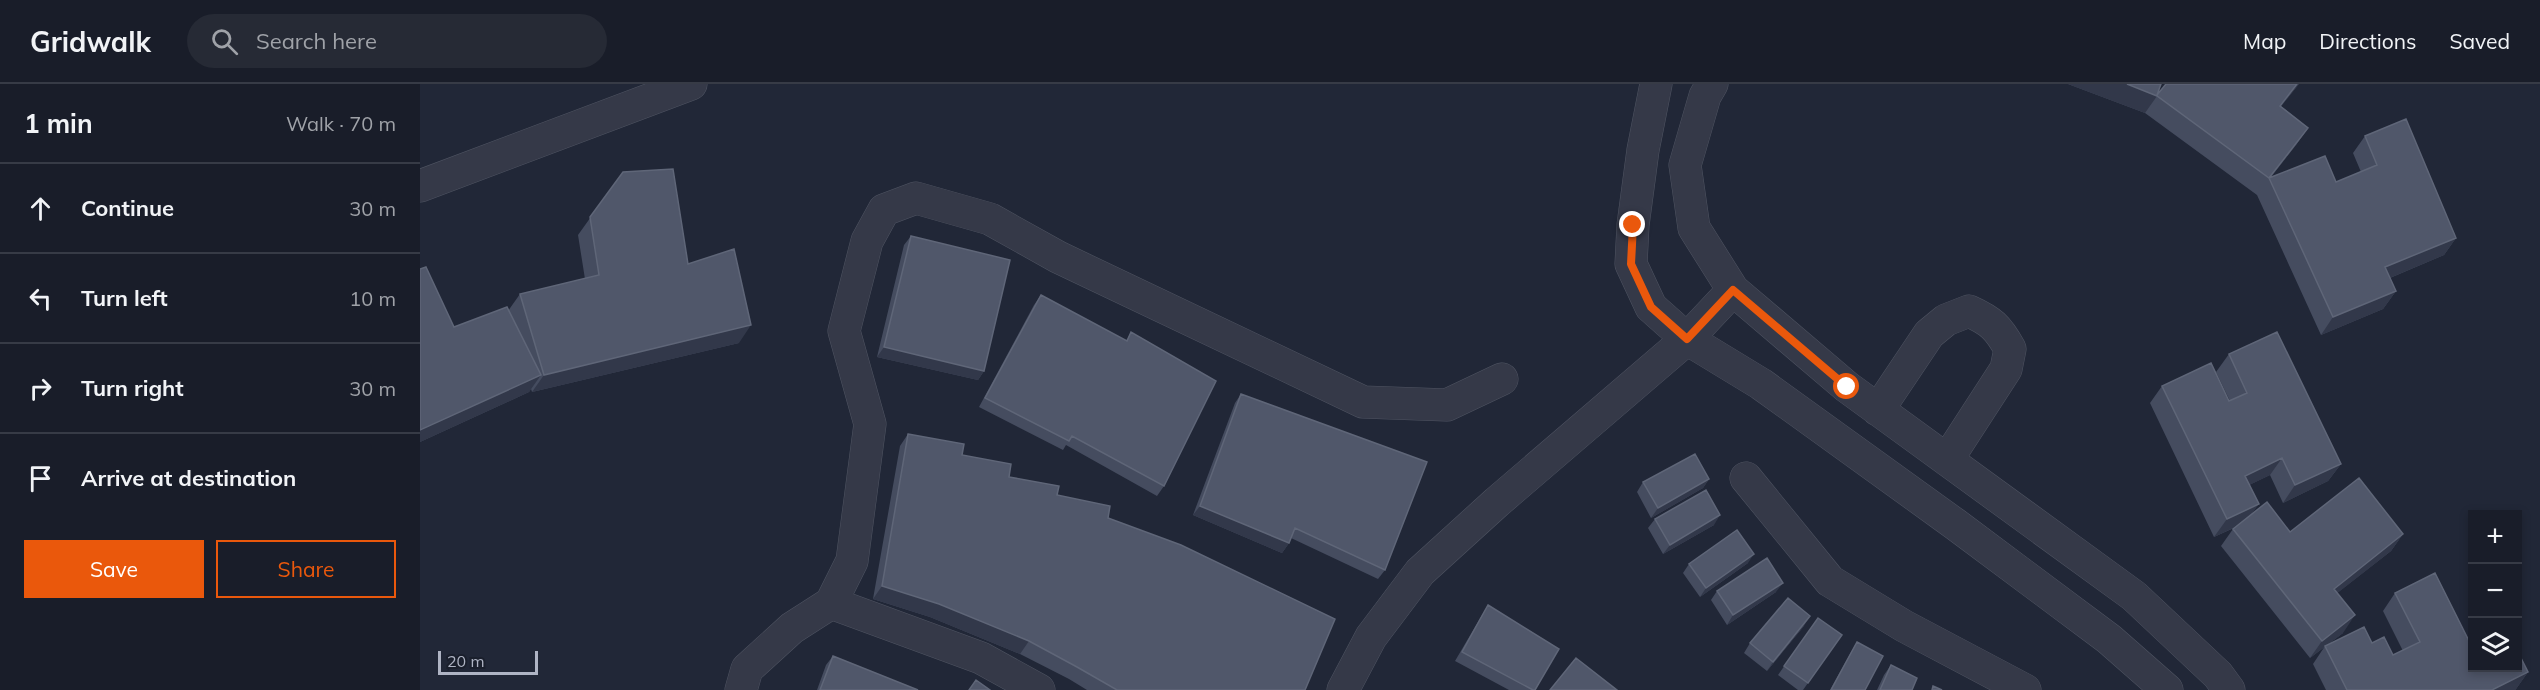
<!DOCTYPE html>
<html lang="en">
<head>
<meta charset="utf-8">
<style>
	body { margin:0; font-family:Mulish,sans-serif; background:#262a35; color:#f1f3f6 }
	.controls { position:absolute; right:18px; bottom:18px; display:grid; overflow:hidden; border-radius:0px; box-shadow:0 3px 9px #0003 }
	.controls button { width:54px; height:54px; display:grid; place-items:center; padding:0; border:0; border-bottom:2px solid #373b46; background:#191d29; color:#f1f3f6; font:30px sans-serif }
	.scale { position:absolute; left:18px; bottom:15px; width:100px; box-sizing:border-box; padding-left:6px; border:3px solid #afb4c4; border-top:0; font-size:16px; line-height:21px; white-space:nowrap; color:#afb4c4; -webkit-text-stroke:4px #1a1f2c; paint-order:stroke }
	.stop { position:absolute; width:18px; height:18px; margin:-14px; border:4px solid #ea580c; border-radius:50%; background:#fff }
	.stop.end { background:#ea580c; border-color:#fff; box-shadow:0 2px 6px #0008 }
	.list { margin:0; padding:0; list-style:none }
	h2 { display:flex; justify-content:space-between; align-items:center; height:78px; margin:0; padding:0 24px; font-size:26px }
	h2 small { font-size:20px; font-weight:400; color:#9fa2a8 }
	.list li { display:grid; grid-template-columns:39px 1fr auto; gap:18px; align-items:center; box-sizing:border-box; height:90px; padding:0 24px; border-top:2px solid #373b46 }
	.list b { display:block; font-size:22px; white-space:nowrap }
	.list em { font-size:20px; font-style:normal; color:#9fa2a8 }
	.actions { display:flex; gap:12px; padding:18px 24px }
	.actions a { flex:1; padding:14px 0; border:2px solid #ea580c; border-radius:0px; text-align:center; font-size:21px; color:#ea580c }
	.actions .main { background:#ea580c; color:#fff }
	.icon { flex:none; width:33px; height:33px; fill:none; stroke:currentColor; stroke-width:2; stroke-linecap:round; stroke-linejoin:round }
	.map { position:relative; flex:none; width:2120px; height:606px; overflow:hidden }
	header { display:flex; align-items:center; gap:36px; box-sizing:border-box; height:84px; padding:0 30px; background:#191d29; border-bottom:2px solid #373b46 }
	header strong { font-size:28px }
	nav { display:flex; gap:33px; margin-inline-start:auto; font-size:21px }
	.search { width:420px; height:54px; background:#262a35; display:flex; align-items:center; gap:15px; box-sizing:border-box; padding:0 21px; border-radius:33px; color:#9fa2a8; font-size:22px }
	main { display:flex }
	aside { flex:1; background:#191d29 }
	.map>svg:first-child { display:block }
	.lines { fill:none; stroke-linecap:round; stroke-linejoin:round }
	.minor-casing { stroke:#4f5462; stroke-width:33 }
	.minor { stroke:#353948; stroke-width:32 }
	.wall { fill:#454c5f }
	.shaded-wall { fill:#32384a }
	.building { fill:#50576a; stroke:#5f6678; stroke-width:1.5 }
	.route { stroke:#ea580c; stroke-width:8 }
</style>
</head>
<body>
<header>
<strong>Gridwalk</strong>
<div class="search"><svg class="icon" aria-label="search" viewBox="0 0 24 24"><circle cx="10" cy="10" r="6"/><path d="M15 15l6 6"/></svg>Search here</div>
<nav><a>Map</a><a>Directions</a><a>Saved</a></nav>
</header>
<main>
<aside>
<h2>1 min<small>Walk · 70 m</small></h2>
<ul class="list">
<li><svg class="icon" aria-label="ahead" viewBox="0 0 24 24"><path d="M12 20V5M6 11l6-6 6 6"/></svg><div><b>Continue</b></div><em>30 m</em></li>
<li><svg class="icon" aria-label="left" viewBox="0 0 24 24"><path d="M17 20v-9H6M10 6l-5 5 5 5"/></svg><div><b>Turn left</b></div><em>10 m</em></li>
<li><svg class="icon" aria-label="right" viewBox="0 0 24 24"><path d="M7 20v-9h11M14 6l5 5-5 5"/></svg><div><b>Turn right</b></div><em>30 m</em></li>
<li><svg class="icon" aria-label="arrive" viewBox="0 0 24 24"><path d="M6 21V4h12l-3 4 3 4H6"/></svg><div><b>Arrive at destination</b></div></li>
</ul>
<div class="actions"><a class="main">Save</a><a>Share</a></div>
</aside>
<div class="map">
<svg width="2120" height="606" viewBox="0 0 2120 606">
	<rect width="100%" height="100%" fill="#212737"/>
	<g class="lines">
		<g class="minor-casing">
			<path id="minor" d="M 1236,0 L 1223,66 L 1213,141 L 1211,180 L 1231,223 L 1267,255 L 1341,300 L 1535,440 L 1689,555 L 1747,606
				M 1292,0 L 1285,12 L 1265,81 L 1274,144 L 1313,206 L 1427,303 L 1714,512 L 1798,591 L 1809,606
				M 0,102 L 271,0
				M 1458,326 L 1509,250 L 1526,236 L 1549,227 C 1571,237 1578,243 1590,265 L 1586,285 L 1527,376
				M 1326,394 L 1410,497 L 1484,542 L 1605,606
				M 411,519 L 561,574 L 619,606
				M 321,606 L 327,585 L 372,544 L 411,519 L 432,477 L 450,340 L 424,247 L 447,157 L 464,126 L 496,114 L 570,135 L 638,173 L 943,318 L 1027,321 L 1082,295
				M 923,606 L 951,553 L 1000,488 L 1077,418 L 1267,255 L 1313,206"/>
		</g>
		<use href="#minor" class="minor"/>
	</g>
	<path class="wall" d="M 1648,0 L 1741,0 L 1737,11 L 1746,0 L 1879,0 L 1861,22 L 1888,44 L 1876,61 L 1851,93 L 1916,98 L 1941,88 L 1933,69 L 1945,52 L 2036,154 L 2024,171 L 1970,194 L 1976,207 L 1963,225 L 1901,251 L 1837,111 L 1725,29 Z
		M 203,88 L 268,180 L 319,259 L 112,308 L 111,305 L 109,308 L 0,358 L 0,185 L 34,243 L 88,227 L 100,210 L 165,195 L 158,151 Z
		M 491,152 L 564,287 L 558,296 L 457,273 L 484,161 Z
		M 621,211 L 706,257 L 711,248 L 744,402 L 737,412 L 646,361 L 643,366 L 559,323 L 614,221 Z
		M 1809,270 L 1921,380 L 1908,397 L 1863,419 L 1850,391 L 1829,401 L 1832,430 L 1870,448 L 1983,450 L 1971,467 L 1917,509 L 1923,549 L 1890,574 L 1801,462 L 1813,445 L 1816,443 L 1794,453 L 1730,319 L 1742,302 L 1810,317 L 1796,288 Z
		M 821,310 L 965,486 L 958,495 L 871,454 L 869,459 L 862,469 L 773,431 L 815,319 Z
		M 488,350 L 542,371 L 589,393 L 637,411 L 688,434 L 885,606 L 667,606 L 649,595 L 600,570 L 510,533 L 453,515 L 480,362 Z
		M 1289,395 L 1283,404 L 1231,434 L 1217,408 L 1223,398 Z
		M 1235,435 L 1294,441 L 1243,470 L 1228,444 Z
		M 1328,479 L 1280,513 L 1263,489 L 1269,480 Z
		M 1297,507 L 1356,508 L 1307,541 L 1291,516 Z
		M 1975,509 L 2052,563 L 2108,588 L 2096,605 L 2095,606 L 1906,606 L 1893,580 L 1905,562 L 1952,559 L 1973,571 L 1983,567 L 1963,527 Z
		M 1068,521 L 1115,606 L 1089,606 L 1035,577 L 1062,531 Z
		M 1398,534 L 1422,551 L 1383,606 L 1378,606 L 1358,591 Z
		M 1384,542 L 1347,587 L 1324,569 L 1330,559 Z
		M 1437,558 L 1445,606 L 1410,606 L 1431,568 Z
		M 413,572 L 498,606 L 397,606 L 406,581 Z
		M 1471,581 L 1492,606 L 1457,606 L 1464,591 Z"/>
	<path class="shaded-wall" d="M 1648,0 L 1707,0 L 1737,12 L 1725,29 Z
		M 1877,0 L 1879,0 L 1848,39 L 1860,22 Z
		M 1888,44 L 1876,61 L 1849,95 L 1849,94 Z
		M 2036,154 L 2024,171 L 1953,201 L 1965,183 Z
		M 1976,207 L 1963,225 L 1901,251 L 1913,233 Z
		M 331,241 L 319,259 L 112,308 L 124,291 Z
		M 464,263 L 564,287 L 558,296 L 457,273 Z
		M 121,291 L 109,308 L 0,358 L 0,346 Z
		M 1862,374 L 1850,391 L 1813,409 L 1825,392 Z
		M 1921,380 L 1908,397 L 1863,419 L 1875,401 Z
		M 1289,395 L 1283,404 L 1231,434 L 1238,424 Z
		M 1839,420 L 1826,438 L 1794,453 L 1807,435 Z
		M 780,422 L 869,459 L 862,469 L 773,431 Z
		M 1300,431 L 1294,441 L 1243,470 L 1250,461 Z
		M 1983,450 L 1971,467 L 1901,522 L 1914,505 Z
		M 1334,470 L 1328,479 L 1280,513 L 1286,504 Z
		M 1363,499 L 1356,508 L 1307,541 L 1313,531 Z
		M 462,502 L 519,520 L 609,557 L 600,570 L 510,533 L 453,515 Z
		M 1935,531 L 1923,549 L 1890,574 L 1902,557 Z
		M 1390,532 L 1384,542 L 1347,587 L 1353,578 Z
		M 2108,588 L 2096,605 L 2095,606 L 2072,606 Z"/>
	<path class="building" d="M 1707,0 L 1741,0 L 1737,11 L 1746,0 L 1877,0 L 1860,22 L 1888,44 L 1849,94 L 1737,12 Z
		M 1986,35 L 2036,154 L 1965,183 L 1976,207 L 1913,233 L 1849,94 L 1905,72 L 1916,98 L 1957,81 L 1945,52 Z
		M 253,85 L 268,180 L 314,165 L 331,241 L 124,291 L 100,210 L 179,191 L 170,133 L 203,88 Z
		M 491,152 L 590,176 L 564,287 L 464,263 Z
		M 6,183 L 34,243 L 87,223 L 121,291 L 0,346 L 0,185 Z
		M 621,211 L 707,257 L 711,248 L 796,297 L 744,402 L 652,352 L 649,357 L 565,314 Z
		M 1857,248 L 1921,380 L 1875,401 L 1862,374 L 1825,392 L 1839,420 L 1807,435 L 1742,302 L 1791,279 L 1809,317 L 1827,309 L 1809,270 Z
		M 821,310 L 1007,378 L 965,486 L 875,444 L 869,459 L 780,422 Z
		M 488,350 L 544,360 L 542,371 L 591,380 L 589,393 L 639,402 L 637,411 L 690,422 L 688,434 L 761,461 L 915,535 L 885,606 L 697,606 L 657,583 L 609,557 L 519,520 L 462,502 Z
		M 1275,370 L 1289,395 L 1238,424 L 1223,398 Z
		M 1939,394 L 1983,450 L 1914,505 L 1935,531 L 1902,557 L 1813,445 L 1847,418 L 1870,448 Z
		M 1286,406 L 1300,431 L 1250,461 L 1235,435 Z
		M 1317,446 L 1334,470 L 1286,504 L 1269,480 Z
		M 1347,474 L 1363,499 L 1313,531 L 1297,507 Z
		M 2015,489 L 2052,563 L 2052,584 L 2097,584 L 2097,566 L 2108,588 L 2072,606 L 1927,606 L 1905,562 L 1944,543 L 1952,559 L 1964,553 L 1973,571 L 2000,558 L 1975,509 Z
		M 1368,514 L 1390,532 L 1353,578 L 1330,559 Z
		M 1068,521 L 1139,565 L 1115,606 L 1113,606 L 1042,568 Z
		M 1398,534 L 1422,551 L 1388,599 L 1364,582 Z
		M 1437,558 L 1463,572 L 1445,606 L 1411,606 Z
		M 413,572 L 498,606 L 400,606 Z
		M 1156,574 L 1197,606 L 1130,606 Z
		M 1471,581 L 1497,594 L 1492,606 L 1460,606 Z
		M 556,596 L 570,606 L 549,606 Z
		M 1513,602 L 1522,606 L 1512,606 Z"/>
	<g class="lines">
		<path class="route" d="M 1213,141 L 1211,180 L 1231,223 L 1267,255 L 1313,206 L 1427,303"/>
	</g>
</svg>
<div class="controls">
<button>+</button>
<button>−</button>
<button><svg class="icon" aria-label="layers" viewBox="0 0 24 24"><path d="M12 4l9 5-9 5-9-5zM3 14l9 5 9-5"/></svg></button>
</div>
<div class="scale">20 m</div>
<div class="stop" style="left:1427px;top:303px"></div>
<div class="stop end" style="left:1213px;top:141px"></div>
</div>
</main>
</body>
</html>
